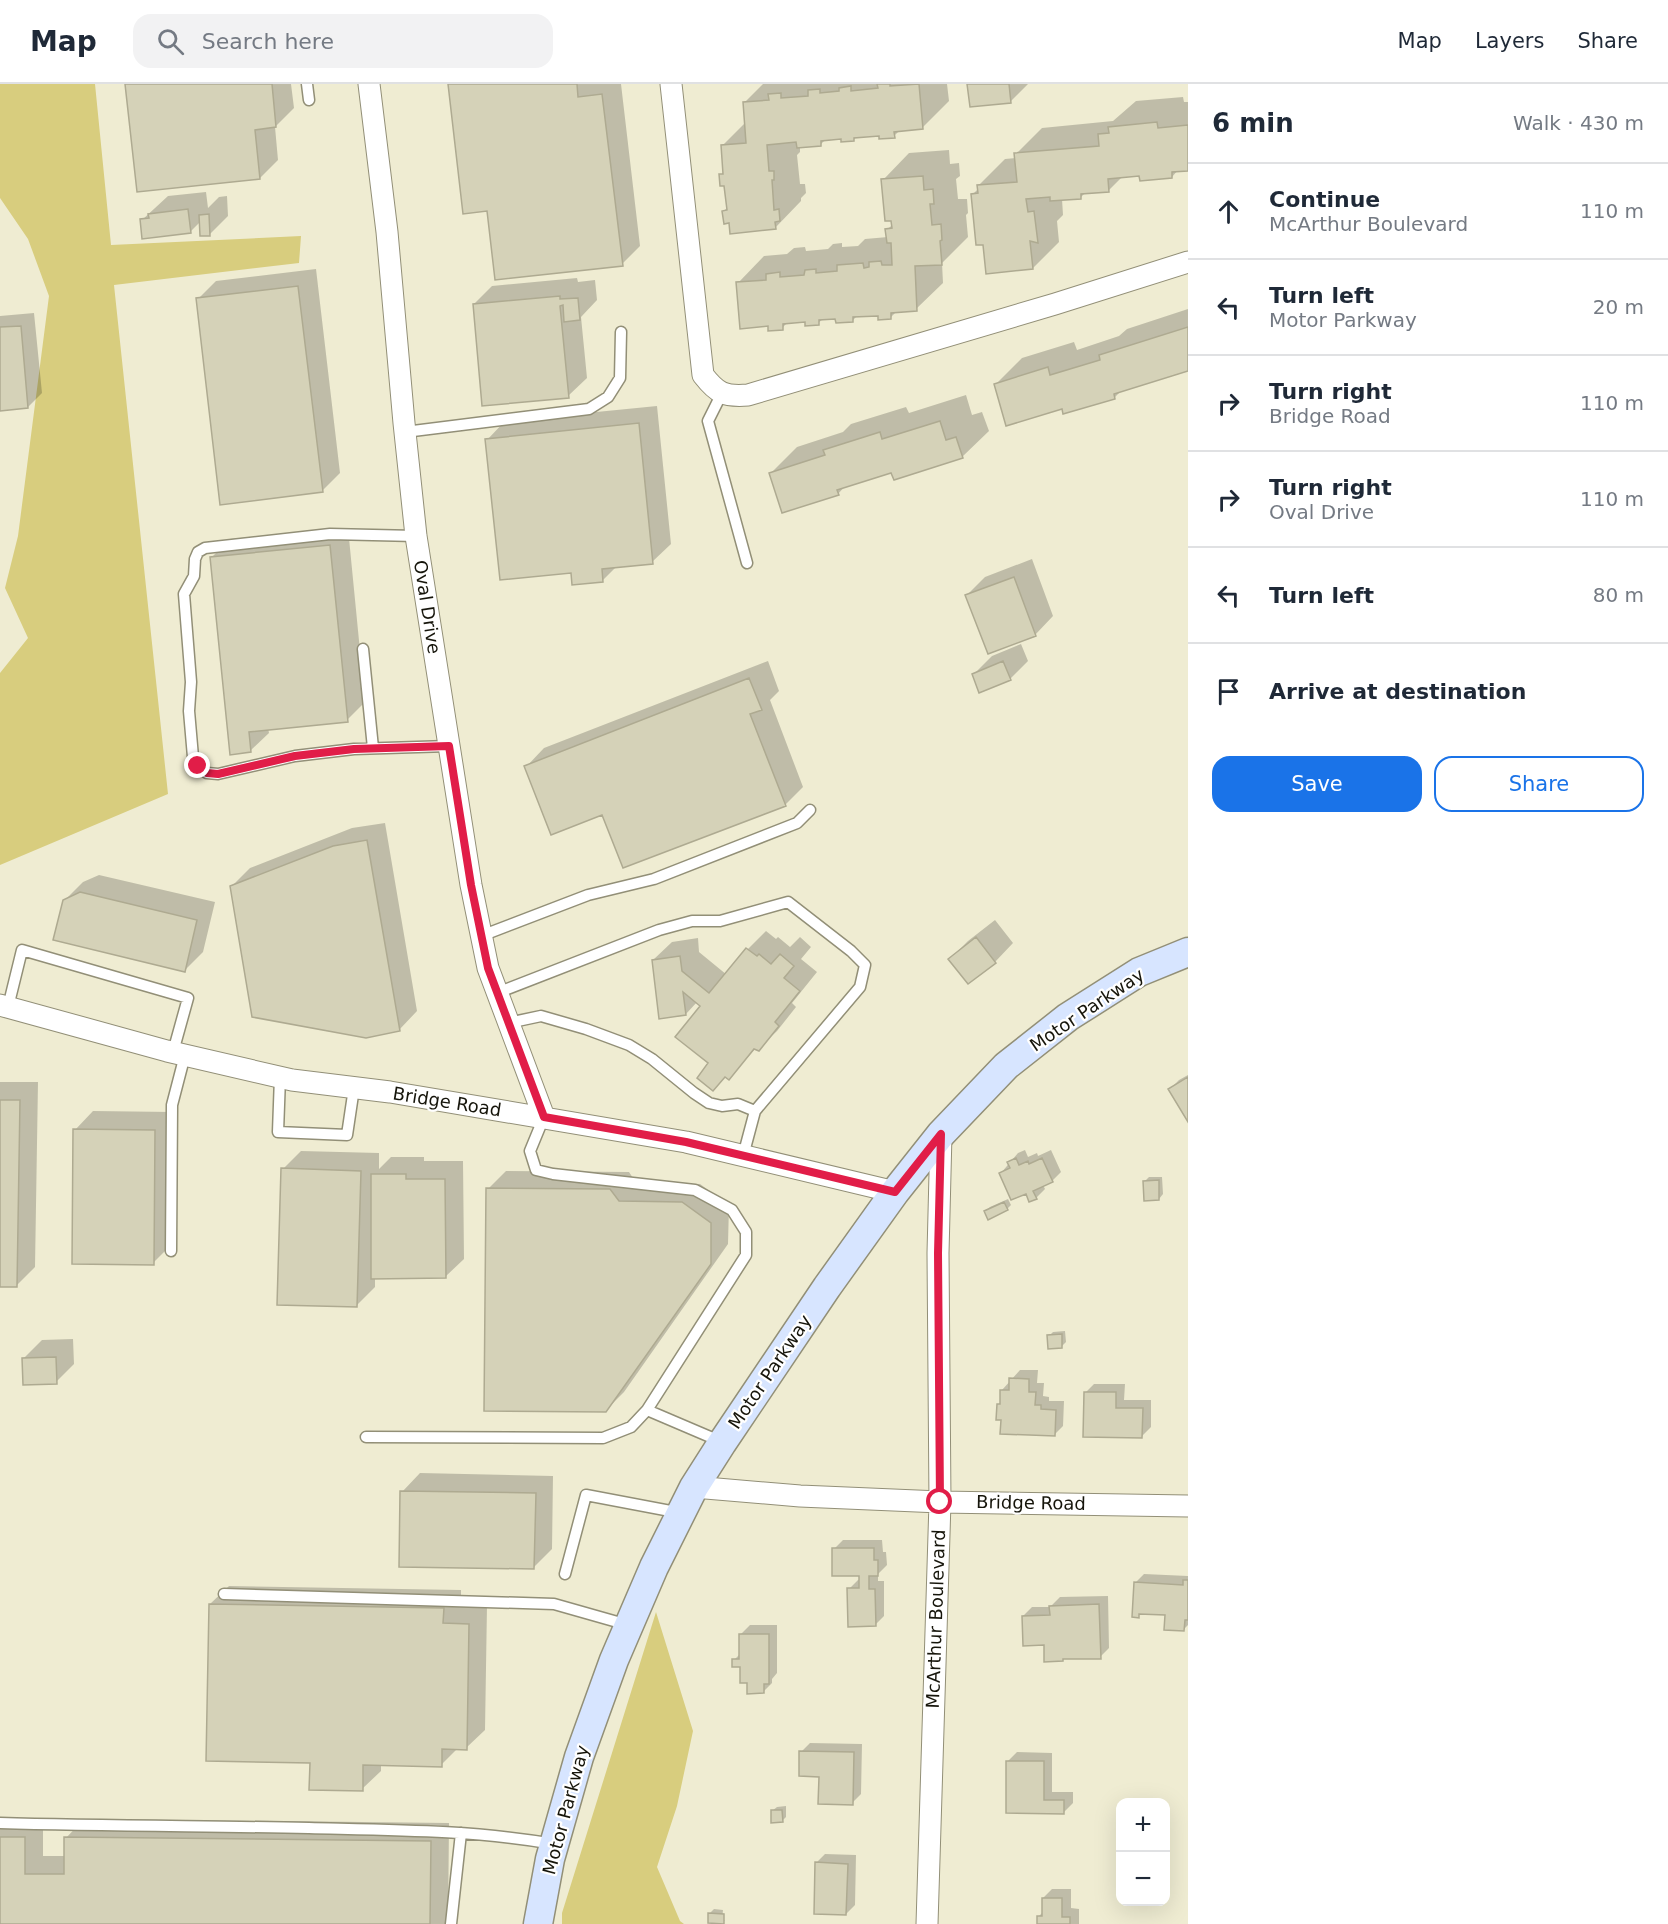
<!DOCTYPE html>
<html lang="en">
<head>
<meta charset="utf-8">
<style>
	body { margin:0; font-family:"DejaVu Sans",sans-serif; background:#f2f2f3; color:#1f2937 }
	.controls { position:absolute; right:18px; bottom:18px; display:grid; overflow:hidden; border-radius:12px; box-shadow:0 6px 24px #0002 }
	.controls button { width:54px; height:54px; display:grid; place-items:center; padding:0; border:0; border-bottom:2px solid #e0e1e3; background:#fff; color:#1f2937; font:30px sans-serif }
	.stop { position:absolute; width:18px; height:18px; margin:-14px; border:4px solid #e11d48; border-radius:50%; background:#fff }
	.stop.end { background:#e11d48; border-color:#fff; box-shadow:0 2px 6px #0008 }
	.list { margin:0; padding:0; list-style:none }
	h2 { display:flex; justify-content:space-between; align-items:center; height:78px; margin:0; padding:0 24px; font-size:26px }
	h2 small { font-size:20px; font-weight:400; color:#747a83 }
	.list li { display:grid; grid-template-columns:39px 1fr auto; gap:18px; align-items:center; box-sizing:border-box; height:96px; padding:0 24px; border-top:2px solid #e0e1e3 }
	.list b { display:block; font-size:22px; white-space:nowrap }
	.list p { margin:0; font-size:20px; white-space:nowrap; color:#747a83 }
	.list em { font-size:20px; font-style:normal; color:#747a83 }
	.actions { display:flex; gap:12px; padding:18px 24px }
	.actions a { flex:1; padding:14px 0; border:2px solid #1a73e8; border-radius:18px; text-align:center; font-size:21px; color:#1a73e8 }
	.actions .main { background:#1a73e8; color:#fff }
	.icon { flex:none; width:33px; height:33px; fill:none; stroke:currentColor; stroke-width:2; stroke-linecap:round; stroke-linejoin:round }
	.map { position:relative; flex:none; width:1188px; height:1840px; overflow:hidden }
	header { display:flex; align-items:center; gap:36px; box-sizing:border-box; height:84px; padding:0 30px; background:#fff; border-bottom:2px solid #e0e1e3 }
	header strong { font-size:28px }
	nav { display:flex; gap:33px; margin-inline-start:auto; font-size:21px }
	.search { width:420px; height:54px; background:#f2f2f3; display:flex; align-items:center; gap:15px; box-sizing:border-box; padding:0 21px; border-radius:18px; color:#747a83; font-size:22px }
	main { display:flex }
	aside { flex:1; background:#fff }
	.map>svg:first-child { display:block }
	.green { fill:#d8cd7e }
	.shadow { fill:#0003 }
	.building { fill:#d5d2b8; stroke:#aeaa91; stroke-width:1.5 }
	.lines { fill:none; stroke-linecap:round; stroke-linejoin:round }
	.lane-casing { stroke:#928f77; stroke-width:13 }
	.street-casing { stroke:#928f77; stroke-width:23 }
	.secondary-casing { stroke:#928f77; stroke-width:31 }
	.lane { stroke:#fff; stroke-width:10 }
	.street { stroke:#fff; stroke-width:21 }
	.secondary { stroke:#d7e5ff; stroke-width:28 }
	.route { stroke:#e11d48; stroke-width:8 }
	.labels { text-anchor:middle; stroke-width:4.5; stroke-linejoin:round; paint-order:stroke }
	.street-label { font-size:18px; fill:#16150b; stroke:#fff }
</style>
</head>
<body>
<header>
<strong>Map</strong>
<div class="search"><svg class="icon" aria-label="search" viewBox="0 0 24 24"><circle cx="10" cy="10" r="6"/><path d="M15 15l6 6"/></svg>Search here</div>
<nav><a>Map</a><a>Layers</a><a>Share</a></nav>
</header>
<main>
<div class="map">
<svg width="1188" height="1840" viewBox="0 0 1188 1840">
	<rect width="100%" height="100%" fill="#efecd2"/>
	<path class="green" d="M 0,0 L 95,0 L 111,161 L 301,152 L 299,179 L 114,201 L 168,710 L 0,781 L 0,589 L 28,554 L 5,504 L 18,452 L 49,212 L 28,155 L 0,114 Z
		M 656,1528 L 693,1647 L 677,1722 L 657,1783 L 680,1837 L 684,1840 L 562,1840 L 562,1829 Z"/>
	<path class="shadow" d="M 127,0 L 291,0 L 294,24 L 275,43 L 278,76 L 260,94 Z
		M 449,0 L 621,0 L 640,162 L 622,180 L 488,125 Z
		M 763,0 L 947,0 L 949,17 L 922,44 L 901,45 L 894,52 L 881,50 L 857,52 L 853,56 L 843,53 L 826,55 L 821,60 L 800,63 L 800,68 L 797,71 L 800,100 L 805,100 L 806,109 L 801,114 L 801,117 L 775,144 L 730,137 L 724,127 L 728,123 L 726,100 L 721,91 L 725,87 L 722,62 L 746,38 L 744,19 Z
		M 969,0 L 1028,0 L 1010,18 Z
		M 1183,13 L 1184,18 L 1188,18 L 1188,85 L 1178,86 L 1172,93 L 1141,91 L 1123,92 L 1109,106 L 1086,108 L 1081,113 L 1062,115 L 1063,131 L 1057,137 L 1059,158 L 1033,184 L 985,159 L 973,110 L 979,104 L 979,101 L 1005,75 L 1016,74 L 1016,70 L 1042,44 L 1113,37 L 1136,17 Z
		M 949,66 L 950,80 L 959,79 L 960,92 L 956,95 L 958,115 L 967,115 L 968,129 L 966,131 L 968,153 L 942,179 L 943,199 L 916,225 L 897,227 L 891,233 L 879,230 L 857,232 L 852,237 L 837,234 L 823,235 L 818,239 L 806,237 L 788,238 L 782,244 L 769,241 L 738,199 L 764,172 L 787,170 L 794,164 L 805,163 L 806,167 L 828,165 L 833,160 L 842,159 L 842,163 L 858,162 L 865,155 L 888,153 L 887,146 L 893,140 L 883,96 L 909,69 Z
		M 206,108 L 208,124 L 219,113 L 227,112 L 228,132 L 210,150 L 201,137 L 190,148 L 142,136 L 168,112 Z
		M 316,185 L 340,389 L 322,407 L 198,215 L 216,197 Z
		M 577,194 L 578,198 L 595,196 L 597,216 L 581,233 L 587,294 L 568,312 L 474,220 L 492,202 Z
		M 1188,225 L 1188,285 L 1122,306 L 1115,313 L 1063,323 L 995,301 L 1022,274 L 1074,258 L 1077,266 L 1119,252 L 1127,245 Z
		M 34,229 L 42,309 L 28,323 L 0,326 L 0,232 Z
		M 966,311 L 972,331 L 982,328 L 989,347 L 962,373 L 892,387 L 846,401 L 838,410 L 771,389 L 797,363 L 843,348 L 851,340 L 906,323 L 909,329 Z
		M 657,322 L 671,460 L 652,478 L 617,482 L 603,496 L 572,487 L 487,356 L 505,337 Z
		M 348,444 L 365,618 L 347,636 L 268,644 L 269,649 L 250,667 L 212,473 L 230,455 Z
		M 1032,475 L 1053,532 L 1035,551 L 967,511 L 985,493 Z
		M 1021,560 L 1028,577 L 1010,595 L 973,591 L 992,572 Z
		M 768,577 L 779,607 L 770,616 L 803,703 L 785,721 L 526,683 L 544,664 Z
		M 385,739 L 417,927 L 399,946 L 231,803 L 250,784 L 352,744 Z
		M 99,791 L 215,818 L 203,868 L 185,886 L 64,817 L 83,798 Z
		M 995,836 L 1013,859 L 995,878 L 968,898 L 950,875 L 968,857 Z
		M 766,847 L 776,855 L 778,853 L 790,863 L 800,853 L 811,863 L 801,875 L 817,888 L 792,919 L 796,923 L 777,947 L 758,965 L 756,964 L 729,994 L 726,992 L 713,1005 L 702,922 L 697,918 L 686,930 L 653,876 L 672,858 L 698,854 L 699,868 L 727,891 L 748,865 Z
		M 1188,991 L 1188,1035 L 1170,1005 L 1179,996 Z
		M 0,998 L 38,998 L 35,1183 L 16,1202 L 0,1201 Z
		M 93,1027 L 173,1028 L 171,1161 L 153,1179 L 75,1046 Z
		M 1025,1066 L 1028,1073 L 1037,1069 L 1038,1072 L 1051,1066 L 1061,1088 L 1052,1097 L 1043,1101 L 1045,1105 L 1036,1114 L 1001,1089 L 1018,1069 Z
		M 301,1067 L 379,1069 L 379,1085 L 391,1073 L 424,1073 L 424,1077 L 463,1077 L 464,1175 L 445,1193 L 375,1193 L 375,1203 L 357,1221 L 283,1085 Z
		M 506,1087 L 629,1088 L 637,1100 L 700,1100 L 729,1121 L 728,1160 L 624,1308 L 606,1326 L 488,1105 Z
		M 1149,1093 L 1162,1093 L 1163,1110 L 1159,1115 L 1145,1097 Z
		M 1008,1115 L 1011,1121 L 1007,1125 L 986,1127 L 990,1123 Z
		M 1065,1247 L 1066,1258 L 1062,1262 L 1049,1252 L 1053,1248 Z
		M 73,1255 L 74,1280 L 56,1298 L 24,1274 L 42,1256 Z
		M 1020,1286 L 1038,1286 L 1037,1299 L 1044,1299 L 1043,1312 L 1049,1313 L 1049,1317 L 1064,1317 L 1063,1342 L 1054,1351 L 1002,1335 L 998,1321 L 1001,1318 L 1002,1306 Z
		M 1094,1300 L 1125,1300 L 1124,1316 L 1151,1316 L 1151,1343 L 1142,1352 L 1085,1309 Z
		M 420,1389 L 553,1392 L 552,1465 L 534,1483 L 402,1408 Z
		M 843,1456 L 882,1456 L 883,1468 L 886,1468 L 887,1481 L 878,1490 L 878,1497 L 884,1497 L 884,1532 L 875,1541 L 849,1505 L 858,1496 L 861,1495 L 861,1490 L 834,1465 Z
		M 1144,1490 L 1188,1492 L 1188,1541 L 1184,1545 L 1167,1530 L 1142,1528 L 1138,1532 L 1135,1499 Z
		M 229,1502 L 461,1506 L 461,1522 L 487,1522 L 485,1646 L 466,1664 L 458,1664 L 441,1681 L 381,1680 L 381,1687 L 362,1705 L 311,1678 L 210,1520 Z
		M 1108,1512 L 1109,1564 L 1100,1573 L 1064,1574 L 1045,1560 L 1023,1532 L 1032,1523 L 1050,1523 L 1060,1513 Z
		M 750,1541 L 777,1541 L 777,1589 L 772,1595 L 772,1599 L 763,1608 L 748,1598 L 741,1582 L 734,1576 L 741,1569 L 741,1550 Z
		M 810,1659 L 862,1660 L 861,1710 L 852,1719 L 820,1691 L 801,1668 Z
		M 1017,1668 L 1052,1669 L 1052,1708 L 1073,1708 L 1073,1719 L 1064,1728 L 1007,1727 L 1008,1677 Z
		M 786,1722 L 786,1733 L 782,1737 L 772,1727 L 777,1723 Z
		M 0,1735 L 43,1736 L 43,1772 L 65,1772 L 66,1754 L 84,1735 L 449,1739 L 448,1840 L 0,1840 Z
		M 825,1770 L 856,1771 L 855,1821 L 846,1830 L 816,1779 Z
		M 1052,1805 L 1071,1805 L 1071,1824 L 1079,1825 L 1079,1840 L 1038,1840 L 1038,1833 L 1043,1828 L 1043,1814 Z
		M 714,1825 L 723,1826 L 722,1836 L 725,1836 L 723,1838 L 710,1829 Z"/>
	<path class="building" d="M 125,0 L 272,0 L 276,43 L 255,46 L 260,95 L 137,108 Z
		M 448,0 L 577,0 L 578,13 L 602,10 L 623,182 L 495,196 L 487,127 L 463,130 Z
		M 877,0 L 890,0 L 890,2 L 919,0 L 923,45 L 894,48 L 895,54 L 879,55 L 879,52 L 854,54 L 854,57 L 841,58 L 841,55 L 821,57 L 821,62 L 797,64 L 796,58 L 767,61 L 769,87 L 774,87 L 774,96 L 772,96 L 774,126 L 779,125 L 780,137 L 775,138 L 776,145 L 730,150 L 729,139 L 724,140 L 722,127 L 727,126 L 724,102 L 720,102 L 719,90 L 723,90 L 721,61 L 746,59 L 743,18 L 769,16 L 768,10 L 781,9 L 781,14 L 808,12 L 808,6 L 820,5 L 820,9 L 839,7 L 839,4 L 851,2 L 851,7 L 878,4 Z
		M 967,0 L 1009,0 L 1011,19 L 970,23 Z
		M 1157,38 L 1158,44 L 1188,41 L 1188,87 L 1172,88 L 1172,94 L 1140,97 L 1139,92 L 1108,95 L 1109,108 L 1081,110 L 1081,115 L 1050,117 L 1050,113 L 1026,115 L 1028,128 L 1034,127 L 1038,159 L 1030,157 L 1033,185 L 986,190 L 983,161 L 976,161 L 971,110 L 978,109 L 977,101 L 1017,98 L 1014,69 L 1099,62 L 1098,50 L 1109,49 L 1108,43 Z
		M 923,92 L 924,106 L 933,105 L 934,120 L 930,120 L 932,141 L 941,140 L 942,156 L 940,157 L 942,181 L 915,182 L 917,227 L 891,229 L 891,235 L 878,236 L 878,232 L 853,233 L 853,238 L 836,239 L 835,235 L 819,236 L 819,241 L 805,242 L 805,238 L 783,240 L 783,246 L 768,247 L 768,242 L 740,245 L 736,198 L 766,196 L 766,190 L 780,188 L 780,193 L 804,191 L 805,186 L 816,185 L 816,189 L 837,187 L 837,181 L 863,179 L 864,184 L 869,183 L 869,178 L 881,177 L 882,181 L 892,181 L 891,159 L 887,159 L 885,145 L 892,144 L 891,137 L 885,137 L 881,95 Z
		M 188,125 L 191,149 L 142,155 L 140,135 L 149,134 L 148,130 Z
		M 209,130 L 210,152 L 200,152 L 199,131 Z
		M 298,202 L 323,408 L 220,421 L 196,214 Z
		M 560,212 L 560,215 L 578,214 L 580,236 L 564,238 L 563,221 L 560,222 L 569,314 L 482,322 L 473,220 Z
		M 21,242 L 28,324 L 0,327 L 0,243 Z
		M 1188,243 L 1188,287 L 1114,310 L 1115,315 L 1063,330 L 1062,325 L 1006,342 L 994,300 L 1048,283 L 1050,291 L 1100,276 L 1099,271 Z
		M 940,337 L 946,356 L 956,353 L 963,374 L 894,396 L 891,389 L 837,406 L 839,411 L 782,429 L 769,389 L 825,371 L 823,366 L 880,348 L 882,355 Z
		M 639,339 L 653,480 L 602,485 L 603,498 L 572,501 L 571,489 L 500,496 L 485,355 Z
		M 330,461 L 348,638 L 249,648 L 251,668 L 230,671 L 210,473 Z
		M 1014,493 L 1036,552 L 988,570 L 965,511 Z
		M 1003,577 L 1011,596 L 979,609 L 972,590 Z
		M 749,594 L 762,626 L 750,630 L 786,722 L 623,784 L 602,731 L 551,751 L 524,682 Z
		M 367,756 L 400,947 L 366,954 L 252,933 L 230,802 L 333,762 Z
		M 80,808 L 197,836 L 185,888 L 53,856 L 63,816 Z
		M 976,853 L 996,879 L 968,900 L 948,875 Z
		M 746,864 L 757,872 L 759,870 L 771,880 L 780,870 L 794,882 L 784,894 L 800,907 L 775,938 L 779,942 L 759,967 L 754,965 L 729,996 L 725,993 L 713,1007 L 697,994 L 708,979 L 675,953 L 700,922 L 683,908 L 686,931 L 659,935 L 652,876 L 680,872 L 682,887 L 709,909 Z
		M 1188,993 L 1188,1038 L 1168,1005 Z
		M 0,1016 L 20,1016 L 17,1203 L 0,1203 Z
		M 73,1045 L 155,1046 L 154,1181 L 72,1180 Z
		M 1016,1074 L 1019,1081 L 1028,1077 L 1029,1080 L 1042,1074 L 1053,1098 L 1033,1107 L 1037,1115 L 1029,1118 L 1026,1110 L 1011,1116 L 999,1089 L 1010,1084 L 1007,1078 Z
		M 281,1084 L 361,1087 L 357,1223 L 277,1221 Z
		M 371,1090 L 406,1090 L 406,1095 L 445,1095 L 446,1194 L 371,1195 Z
		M 1159,1096 L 1159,1116 L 1144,1117 L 1143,1097 Z
		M 486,1104 L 610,1105 L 619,1117 L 682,1118 L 711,1139 L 711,1180 L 606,1328 L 484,1327 Z
		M 1004,1118 L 1008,1126 L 988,1136 L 984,1127 Z
		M 1062,1250 L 1062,1264 L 1048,1265 L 1047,1251 Z
		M 56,1273 L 57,1300 L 23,1301 L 22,1274 Z
		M 1009,1294 L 1029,1295 L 1029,1308 L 1036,1308 L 1035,1321 L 1041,1321 L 1041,1325 L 1056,1326 L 1055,1352 L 1000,1350 L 1001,1336 L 996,1336 L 997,1320 L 1000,1320 L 1000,1306 L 1009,1306 Z
		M 1084,1308 L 1116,1308 L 1116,1324 L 1143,1324 L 1142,1354 L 1083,1353 Z
		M 400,1407 L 536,1409 L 534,1485 L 399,1483 Z
		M 832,1464 L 874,1464 L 874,1476 L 878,1476 L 878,1492 L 869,1492 L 869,1505 L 875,1505 L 876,1542 L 848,1543 L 847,1504 L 859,1504 L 859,1492 L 832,1492 Z
		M 1183,1496 L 1188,1496 L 1188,1536 L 1185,1536 L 1184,1547 L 1164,1546 L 1165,1531 L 1139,1530 L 1139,1534 L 1132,1533 L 1134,1498 L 1183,1501 Z
		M 209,1520 L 444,1524 L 443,1539 L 469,1540 L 467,1666 L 442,1665 L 442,1683 L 363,1681 L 363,1707 L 309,1706 L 310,1679 L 206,1677 Z
		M 1099,1520 L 1101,1575 L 1063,1575 L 1063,1577 L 1044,1578 L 1044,1561 L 1023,1562 L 1022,1532 L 1050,1531 L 1049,1522 Z
		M 739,1550 L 769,1550 L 769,1600 L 764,1600 L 764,1609 L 747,1610 L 747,1599 L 740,1599 L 740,1583 L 732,1583 L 732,1575 L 739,1575 Z
		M 799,1667 L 854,1668 L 853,1721 L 818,1720 L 819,1693 L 799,1692 Z
		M 1006,1677 L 1044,1677 L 1044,1716 L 1064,1716 L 1064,1730 L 1006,1729 Z
		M 771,1726 L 782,1726 L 783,1738 L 771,1739 Z
		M 0,1753 L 25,1753 L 25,1790 L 64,1790 L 64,1753 L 431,1757 L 430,1840 L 0,1840 Z
		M 815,1778 L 848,1780 L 846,1831 L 814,1830 Z
		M 1042,1814 L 1062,1814 L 1062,1833 L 1070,1833 L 1070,1840 L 1037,1840 L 1037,1832 L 1042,1832 Z
		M 708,1829 L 724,1830 L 724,1840 L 708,1839 Z"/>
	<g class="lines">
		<g class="lane-casing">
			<path id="lane" d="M 307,0 L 309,16
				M 722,309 L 708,337 L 747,479
				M 405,348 L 589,325 L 608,313 L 620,294 L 621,248
				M 416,452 L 330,450 L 205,464 L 198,468 L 195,475 L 194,492 L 184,510 L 191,598 L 189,627 L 193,673 L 198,682 L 207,689 L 218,690 L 295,672 L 354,665 L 449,662
				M 363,565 L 373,664
				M 481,852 L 588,811 L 654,795 L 797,739 L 810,726
				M 497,909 L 659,846 L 692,837 L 720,837 L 788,818 L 851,867 L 865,881 L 860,903 L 755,1027 L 743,1072
				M 8,923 L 22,866 L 188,914 L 173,968
				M 508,939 L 541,932 L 586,945 L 629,961 L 652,975 L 694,1009 L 709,1019 L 722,1022 L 738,1020 L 755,1027
				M 280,993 L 278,1048 L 347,1051 L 354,1004
				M 171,1167 L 172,1021 L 185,971
				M 647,1326 L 722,1358
				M 366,1353 L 603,1354 L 631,1343 L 647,1326 L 746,1171 L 746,1148 L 732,1126 L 695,1106 L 553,1090 L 536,1086 L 530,1067 L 544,1033
				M 565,1490 L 586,1411 L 681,1429
				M 224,1510 L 554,1520 L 628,1541
				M 0,1739 C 103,1742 206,1742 309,1744 C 391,1746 473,1746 554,1760
				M 451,1840 L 461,1749"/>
		</g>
		<g class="street-casing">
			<path id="street" d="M 369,0 L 387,148 L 404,339 L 416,452 L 471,801 L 488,884 L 544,1033
				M 671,0 L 703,291 C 717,309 724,313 748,311 L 1055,220 L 1188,178
				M 0,921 L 167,967 L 292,996 L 390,1008 L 686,1058 L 895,1108
				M 694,1403 L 800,1412 L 940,1418 L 1188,1422
				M 927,1840 L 940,1418 L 938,1169 L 941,1050"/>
		</g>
		<g class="secondary-casing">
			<path id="secondary" d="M 538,1840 L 550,1775 L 579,1673 L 614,1576 L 654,1483 L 694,1403 L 722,1359 L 827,1203 L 895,1108 L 941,1050 L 1006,982 L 1068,933 L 1139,888 L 1188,868"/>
		</g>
		<use href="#lane" class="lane"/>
		<use href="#street" class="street"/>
		<use href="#secondary" class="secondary"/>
	</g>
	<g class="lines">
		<path class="route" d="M 198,682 L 207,689 L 218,690 L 295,672 L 354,665 L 449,662 L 471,801 L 488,884 L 544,1033 L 686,1058 L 895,1108 L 941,1050 L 938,1169 L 940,1418"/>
	</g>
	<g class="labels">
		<g class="street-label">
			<text transform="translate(427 523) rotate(81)" y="6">Oval Drive</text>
			<text transform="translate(1087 926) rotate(-34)" y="6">Motor Parkway</text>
			<text transform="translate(447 1018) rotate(9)" y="6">Bridge Road</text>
			<text transform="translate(770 1288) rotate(-56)" y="6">Motor Parkway</text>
			<text transform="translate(1031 1419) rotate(1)" y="6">Bridge Road</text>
			<text transform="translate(936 1535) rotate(-88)" y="6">McArthur Boulevard</text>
			<text transform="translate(566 1726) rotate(-75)" y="6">Motor Parkway</text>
		</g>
	</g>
</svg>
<div class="controls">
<button>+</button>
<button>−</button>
</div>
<div class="stop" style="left:940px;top:1418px"></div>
<div class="stop end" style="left:198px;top:682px"></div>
</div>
<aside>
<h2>6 min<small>Walk · 430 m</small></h2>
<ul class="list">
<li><svg class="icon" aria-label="ahead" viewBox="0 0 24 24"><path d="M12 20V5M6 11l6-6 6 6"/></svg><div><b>Continue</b><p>McArthur Boulevard</p></div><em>110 m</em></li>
<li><svg class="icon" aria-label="left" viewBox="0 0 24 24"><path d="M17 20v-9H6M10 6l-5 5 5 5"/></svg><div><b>Turn left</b><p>Motor Parkway</p></div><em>20 m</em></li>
<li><svg class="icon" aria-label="right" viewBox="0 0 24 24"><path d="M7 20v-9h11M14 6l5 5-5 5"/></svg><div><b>Turn right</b><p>Bridge Road</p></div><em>110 m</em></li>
<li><svg class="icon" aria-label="right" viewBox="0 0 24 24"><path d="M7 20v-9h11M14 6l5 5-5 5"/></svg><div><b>Turn right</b><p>Oval Drive</p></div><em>110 m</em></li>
<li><svg class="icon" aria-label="left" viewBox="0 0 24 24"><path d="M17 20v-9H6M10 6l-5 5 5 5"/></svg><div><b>Turn left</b></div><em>80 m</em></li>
<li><svg class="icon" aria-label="arrive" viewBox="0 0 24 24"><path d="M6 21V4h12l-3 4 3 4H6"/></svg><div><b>Arrive at destination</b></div></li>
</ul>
<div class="actions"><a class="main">Save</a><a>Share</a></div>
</aside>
</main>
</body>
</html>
